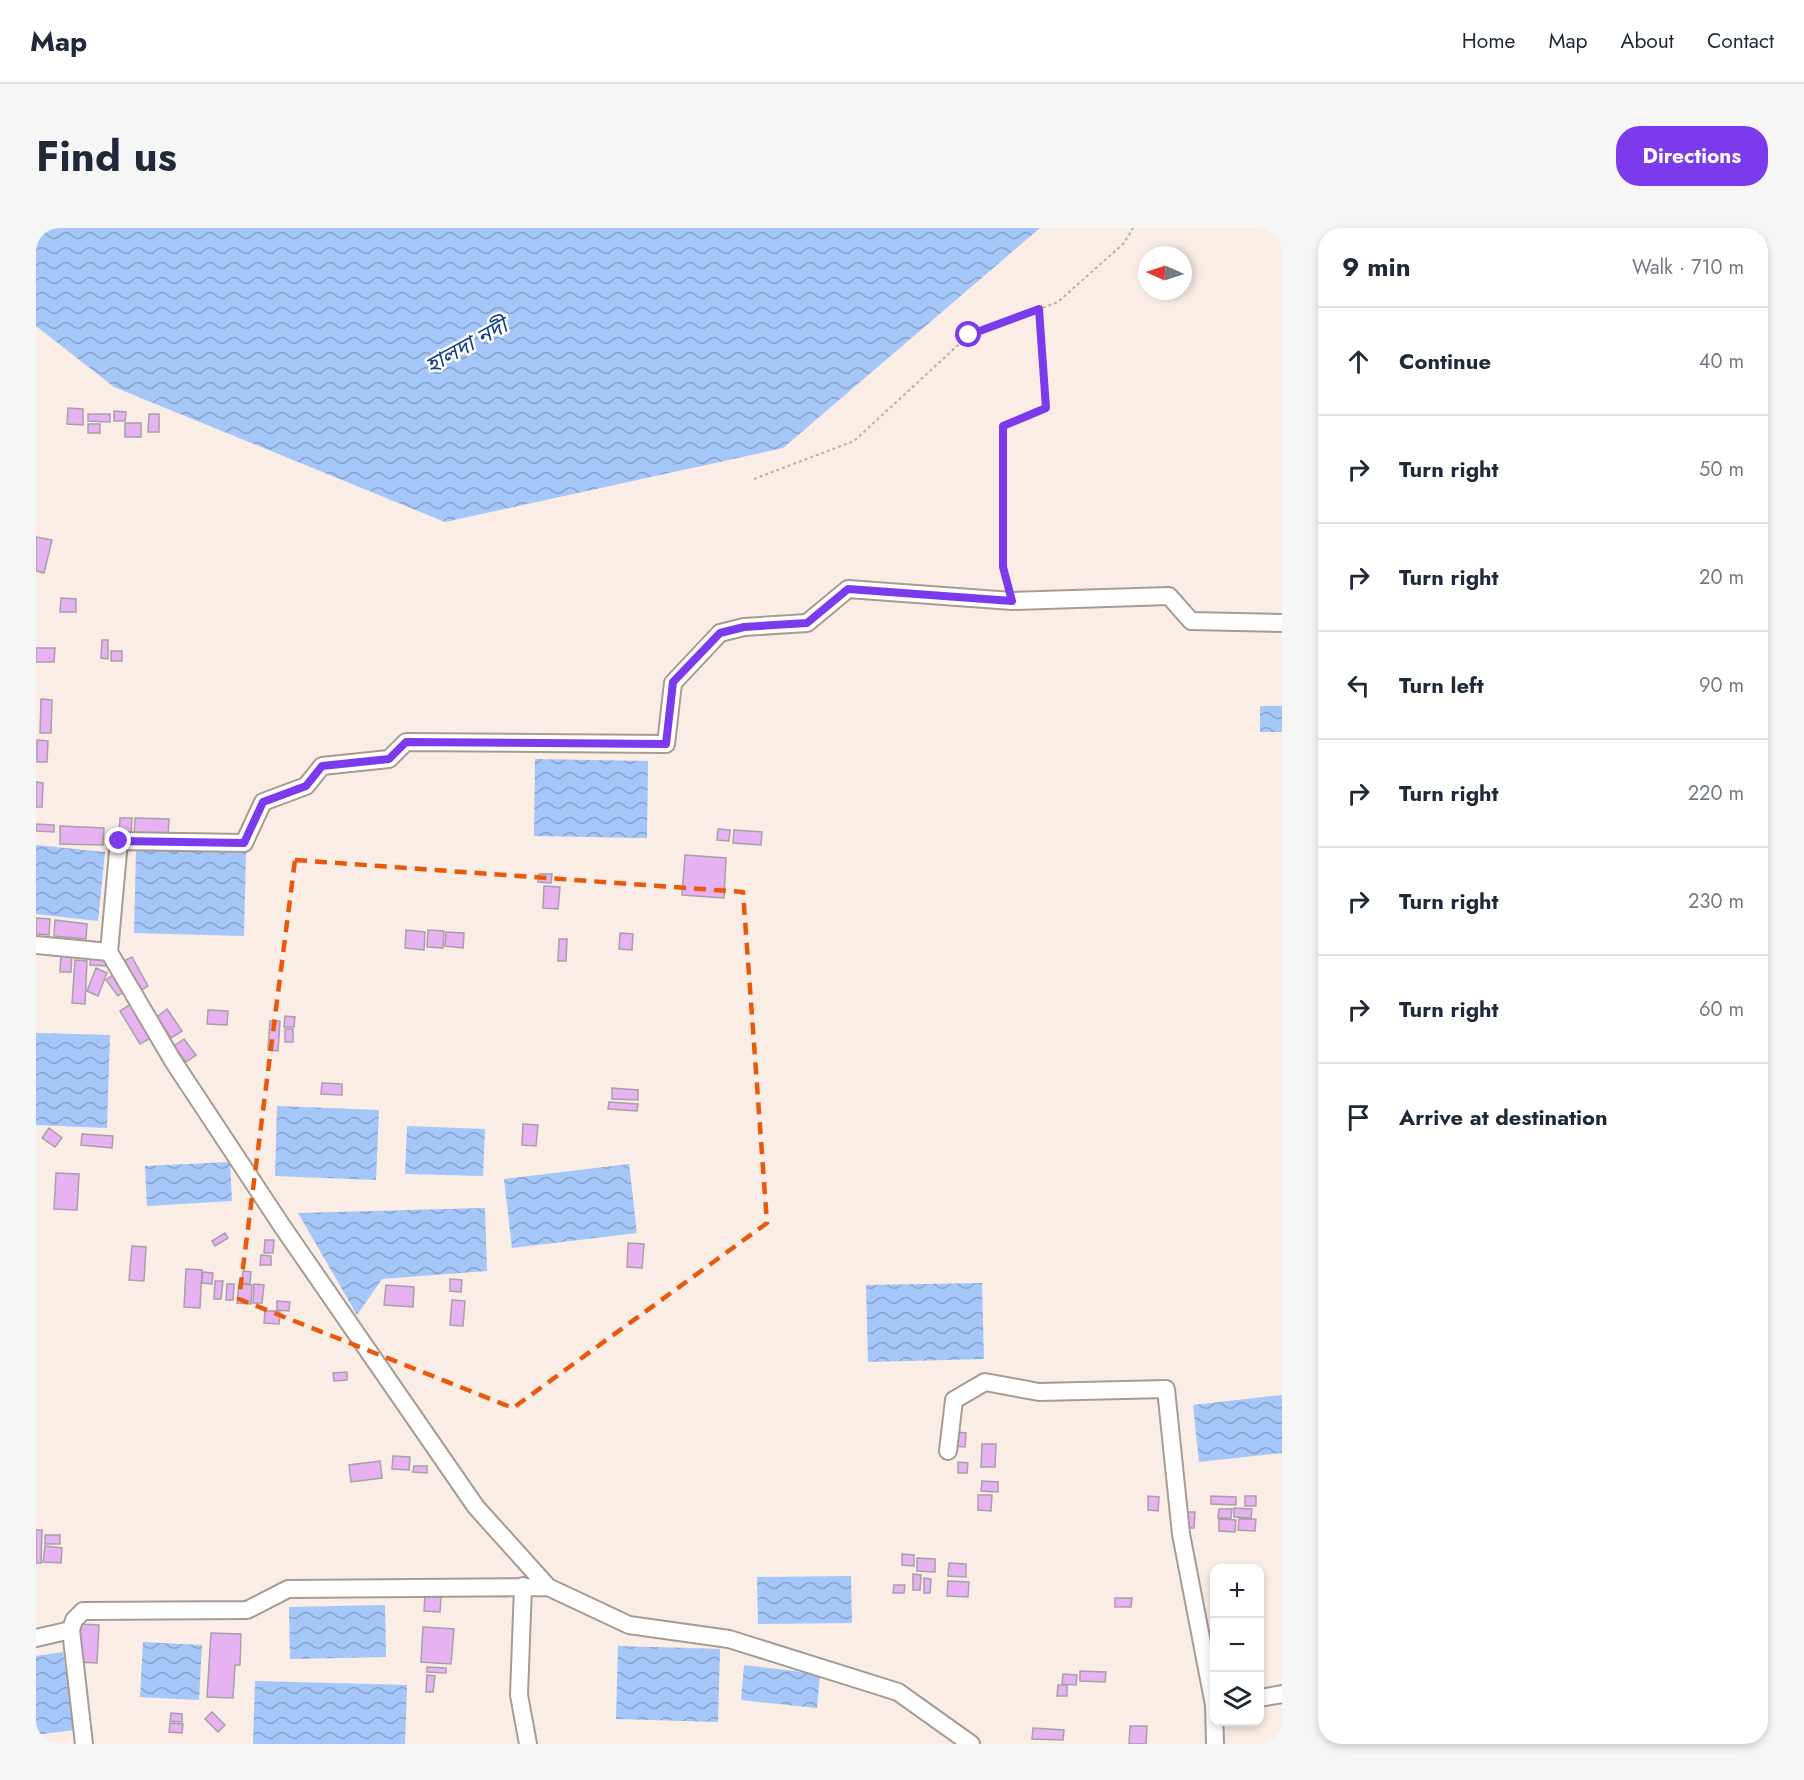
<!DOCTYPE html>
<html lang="en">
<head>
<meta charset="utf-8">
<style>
	body { margin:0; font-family:Jost,"Noto Sans Bengali",sans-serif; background:#f6f6f7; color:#1f2937 }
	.controls { position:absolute; right:18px; bottom:18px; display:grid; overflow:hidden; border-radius:12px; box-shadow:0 3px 9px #0003 }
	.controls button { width:54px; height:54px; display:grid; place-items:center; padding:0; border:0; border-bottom:2px solid #e0e1e3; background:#fff; color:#1f2937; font:30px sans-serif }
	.compass { position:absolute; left:1102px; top:18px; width:54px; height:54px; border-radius:50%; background:#fff; box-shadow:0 3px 9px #0003; rotate:273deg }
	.stop { position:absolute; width:18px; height:18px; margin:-14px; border:4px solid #7c3aed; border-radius:50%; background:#fff }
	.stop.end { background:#7c3aed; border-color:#fff; box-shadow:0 2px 6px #0008 }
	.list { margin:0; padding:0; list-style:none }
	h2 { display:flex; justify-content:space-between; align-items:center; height:78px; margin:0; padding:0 24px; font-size:26px }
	h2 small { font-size:20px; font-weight:400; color:#747a83 }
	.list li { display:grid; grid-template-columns:39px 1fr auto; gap:18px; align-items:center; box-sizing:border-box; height:108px; padding:0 24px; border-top:2px solid #e0e1e3 }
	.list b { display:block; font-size:22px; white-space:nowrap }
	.list em { font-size:20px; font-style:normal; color:#747a83 }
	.icon { flex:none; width:33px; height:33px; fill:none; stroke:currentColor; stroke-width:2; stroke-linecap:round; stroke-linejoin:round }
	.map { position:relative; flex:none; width:1246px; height:1516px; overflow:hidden; border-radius:24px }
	header { display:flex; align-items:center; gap:36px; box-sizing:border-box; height:84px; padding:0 30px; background:#fff; border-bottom:2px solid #e0e1e3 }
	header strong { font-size:28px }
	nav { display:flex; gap:33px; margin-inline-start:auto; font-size:21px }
	.intro { display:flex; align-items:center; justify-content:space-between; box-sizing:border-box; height:144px; padding:0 36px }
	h1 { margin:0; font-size:42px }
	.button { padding:15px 27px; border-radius:24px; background:#7c3aed; color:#fff; font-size:21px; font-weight:700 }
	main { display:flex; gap:36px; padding:0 36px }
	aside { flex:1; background:#fff; border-radius:24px; box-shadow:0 3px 9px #0003 }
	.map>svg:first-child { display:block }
	.water { fill:url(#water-waves) }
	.building { fill:#e7b2f1; stroke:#a89fa9; stroke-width:1.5 }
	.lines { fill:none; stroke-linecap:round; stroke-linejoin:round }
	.minor-casing { stroke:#a79b94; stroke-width:20 }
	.path { stroke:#b8aea8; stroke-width:2; stroke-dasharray:3 3; stroke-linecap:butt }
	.minor { stroke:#fff; stroke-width:16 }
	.route { stroke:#7c3aed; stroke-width:8 }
	.marked { fill:none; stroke:#e8590c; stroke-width:4.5; stroke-dasharray:12 8; stroke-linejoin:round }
	.labels { text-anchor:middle; stroke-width:5; stroke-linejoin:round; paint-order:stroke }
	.water-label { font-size:22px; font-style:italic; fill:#10418a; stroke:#fff }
</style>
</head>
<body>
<header>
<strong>Map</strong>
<nav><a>Home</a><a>Map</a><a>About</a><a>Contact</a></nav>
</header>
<div class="intro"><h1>Find us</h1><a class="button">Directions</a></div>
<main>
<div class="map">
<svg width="1246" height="1516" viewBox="0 0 1246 1516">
	<defs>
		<pattern id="water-waves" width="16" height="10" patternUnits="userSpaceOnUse" patternTransform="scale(1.5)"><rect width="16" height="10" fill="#a4c6f9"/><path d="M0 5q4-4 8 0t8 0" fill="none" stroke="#87a2ca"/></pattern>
	</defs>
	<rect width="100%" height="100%" fill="#f9ede5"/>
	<path class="water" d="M 0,0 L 1004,0 L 747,220 L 409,294 L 78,159 L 0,98 Z
		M 1224,478 L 1246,478 L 1246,504 L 1224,504 Z
		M 499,531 L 612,533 L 611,610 L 498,608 Z
		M 0,617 L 69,624 L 62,693 L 0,686 Z
		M 100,622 L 210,625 L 208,708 L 98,705 Z
		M 0,805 L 74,807 L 71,900 L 0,897 Z
		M 241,878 L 343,882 L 340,952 L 239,948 Z
		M 371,898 L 449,901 L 447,948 L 369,946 Z
		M 194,934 L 196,973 L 111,978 L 109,938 Z
		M 593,936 L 601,1005 L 476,1020 L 468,951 Z
		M 449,980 L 451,1043 L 346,1051 L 321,1087 L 262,985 Z
		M 946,1055 L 948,1131 L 832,1134 L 830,1057 Z
		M 1246,1167 L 1246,1225 L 1163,1234 L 1157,1177 Z
		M 815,1348 L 816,1395 L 722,1396 L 721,1349 Z
		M 349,1377 L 350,1429 L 254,1431 L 253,1379 Z
		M 107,1414 L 166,1417 L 163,1472 L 104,1469 Z
		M 582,1418 L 684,1421 L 682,1494 L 580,1491 Z
		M 27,1424 L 38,1502 L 0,1507 L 0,1428 Z
		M 708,1437 L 784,1446 L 781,1480 L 705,1472 Z
		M 219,1453 L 371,1457 L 369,1516 L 217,1516 Z"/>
	<path class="building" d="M 32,180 L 47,181 L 47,197 L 31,196 Z
		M 78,183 L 90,184 L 89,193 L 78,193 Z
		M 52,186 L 74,186 L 74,194 L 52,193 Z
		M 113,186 L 123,186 L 123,204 L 112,204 Z
		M 89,195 L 105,195 L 105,209 L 89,209 Z
		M 52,196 L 64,196 L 64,205 L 52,205 Z
		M 0,309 L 16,312 L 8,345 L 0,343 Z
		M 25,370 L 40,371 L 40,384 L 24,384 Z
		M 66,412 L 72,412 L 72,431 L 65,430 Z
		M 0,420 L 19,420 L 18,434 L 0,434 Z
		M 75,423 L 86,423 L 86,433 L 75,433 Z
		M 5,471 L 16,472 L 15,505 L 4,505 Z
		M 1,512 L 12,513 L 11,534 L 1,534 Z
		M 0,554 L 7,555 L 6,579 L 0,579 Z
		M 84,590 L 96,590 L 95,607 L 83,606 Z
		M 99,590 L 133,591 L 132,610 L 98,609 Z
		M 0,596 L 18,597 L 18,604 L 0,603 Z
		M 24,598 L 68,600 L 67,617 L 24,616 Z
		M 682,601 L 694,602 L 693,613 L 681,612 Z
		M 698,602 L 726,604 L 725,617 L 697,615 Z
		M 649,627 L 690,630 L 688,670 L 646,667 Z
		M 503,646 L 516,646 L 515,655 L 502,654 Z
		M 508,658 L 524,659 L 522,681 L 507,680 Z
		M 0,690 L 14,691 L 13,707 L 0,706 Z
		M 19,692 L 51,696 L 50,711 L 18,708 Z
		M 370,702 L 389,704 L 388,722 L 369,720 Z
		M 392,702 L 408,703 L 407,720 L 391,719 Z
		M 410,704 L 428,705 L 427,720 L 409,718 Z
		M 584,705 L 597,706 L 596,722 L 583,721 Z
		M 523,711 L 531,711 L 530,733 L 522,733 Z
		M 25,725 L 36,726 L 35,744 L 24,744 Z
		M 55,729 L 70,730 L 70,738 L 54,737 Z
		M 96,729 L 112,758 L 104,763 L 88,733 Z
		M 39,732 L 51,733 L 49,776 L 36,775 Z
		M 60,740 L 71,745 L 62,768 L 51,763 Z
		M 78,746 L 89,762 L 82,768 L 70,752 Z
		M 98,774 L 118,808 L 104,816 L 84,783 Z
		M 131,781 L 146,803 L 135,810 L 121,789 Z
		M 172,782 L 192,783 L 191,797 L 171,796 Z
		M 249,788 L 259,789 L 258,799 L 248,799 Z
		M 234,793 L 244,793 L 242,823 L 232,822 Z
		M 249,801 L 257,801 L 257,814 L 249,814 Z
		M 148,811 L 160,827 L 150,834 L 138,818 Z
		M 286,855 L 306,856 L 306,867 L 285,866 Z
		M 576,860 L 602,862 L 602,872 L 576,871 Z
		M 573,874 L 602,876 L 601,883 L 572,881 Z
		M 487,896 L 502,897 L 500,918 L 486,917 Z
		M 13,900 L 26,910 L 19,919 L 6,910 Z
		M 46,906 L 77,908 L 76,920 L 45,917 Z
		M 20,945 L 43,946 L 41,982 L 18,981 Z
		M 189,1005 L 192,1010 L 179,1018 L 176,1013 Z
		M 229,1012 L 238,1012 L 237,1025 L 228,1025 Z
		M 592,1015 L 608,1016 L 606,1040 L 591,1039 Z
		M 96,1018 L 110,1019 L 108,1053 L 93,1052 Z
		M 225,1027 L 235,1028 L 235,1037 L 224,1037 Z
		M 150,1041 L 166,1042 L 164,1080 L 148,1079 Z
		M 207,1043 L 215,1044 L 214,1056 L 206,1055 Z
		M 167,1044 L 177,1045 L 176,1056 L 166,1055 Z
		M 414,1051 L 426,1052 L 425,1064 L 414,1063 Z
		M 179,1053 L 187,1053 L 185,1071 L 178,1071 Z
		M 191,1056 L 198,1056 L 197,1072 L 190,1072 Z
		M 203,1056 L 216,1057 L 215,1076 L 201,1075 Z
		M 218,1056 L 228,1057 L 226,1075 L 217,1075 Z
		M 350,1057 L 378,1059 L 377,1079 L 348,1077 Z
		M 416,1072 L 429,1073 L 427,1098 L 414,1097 Z
		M 241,1073 L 254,1074 L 253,1083 L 241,1082 Z
		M 229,1083 L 244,1083 L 243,1096 L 228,1095 Z
		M 311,1144 L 311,1152 L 298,1153 L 297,1145 Z
		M 920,1204 L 930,1205 L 929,1219 L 919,1218 Z
		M 946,1216 L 960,1216 L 959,1239 L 945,1239 Z
		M 357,1228 L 374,1229 L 373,1242 L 356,1241 Z
		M 344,1233 L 346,1250 L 315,1254 L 313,1237 Z
		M 922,1234 L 932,1235 L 931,1245 L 922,1245 Z
		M 378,1238 L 391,1238 L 391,1245 L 377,1244 Z
		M 946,1253 L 962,1254 L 962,1264 L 945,1263 Z
		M 942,1267 L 956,1267 L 955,1283 L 942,1282 Z
		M 1112,1268 L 1123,1269 L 1122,1283 L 1112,1282 Z
		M 1175,1268 L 1200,1269 L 1200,1277 L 1175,1276 Z
		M 1209,1268 L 1220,1268 L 1220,1278 L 1209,1278 Z
		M 1198,1280 L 1216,1281 L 1215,1290 L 1198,1289 Z
		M 1183,1281 L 1196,1281 L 1195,1290 L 1182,1290 Z
		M 1151,1284 L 1159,1284 L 1158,1300 L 1150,1300 Z
		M 1183,1291 L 1200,1292 L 1199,1304 L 1183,1303 Z
		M 1203,1291 L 1220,1291 L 1219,1303 L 1202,1302 Z
		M 0,1302 L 6,1302 L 5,1335 L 0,1335 Z
		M 9,1307 L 24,1307 L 24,1316 L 9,1316 Z
		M 9,1318 L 26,1320 L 25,1335 L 7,1334 Z
		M 866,1326 L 878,1327 L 878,1338 L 866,1337 Z
		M 881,1330 L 899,1331 L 899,1344 L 881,1343 Z
		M 913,1335 L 930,1336 L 930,1349 L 912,1348 Z
		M 877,1346 L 885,1347 L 884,1362 L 877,1362 Z
		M 888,1350 L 895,1351 L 894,1365 L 888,1365 Z
		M 912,1353 L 933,1354 L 932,1369 L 911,1368 Z
		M 858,1357 L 869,1357 L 868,1365 L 857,1365 Z
		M 389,1368 L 405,1369 L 404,1384 L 388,1383 Z
		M 1079,1370 L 1096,1370 L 1095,1379 L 1079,1379 Z
		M 44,1396 L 63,1397 L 61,1435 L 42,1434 Z
		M 387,1399 L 418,1401 L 415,1436 L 385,1434 Z
		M 175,1405 L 205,1406 L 204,1437 L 199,1437 L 197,1470 L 171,1469 Z
		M 391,1439 L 410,1440 L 410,1445 L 391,1444 Z
		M 1044,1443 L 1070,1444 L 1069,1454 L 1044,1453 Z
		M 1027,1446 L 1041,1447 L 1040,1457 L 1026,1456 Z
		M 391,1447 L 399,1448 L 397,1464 L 390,1464 Z
		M 1022,1457 L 1031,1457 L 1031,1468 L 1021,1468 Z
		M 176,1484 L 189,1497 L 182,1504 L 169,1491 Z
		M 135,1485 L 146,1486 L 146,1494 L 134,1493 Z
		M 134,1495 L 147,1496 L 146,1505 L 133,1504 Z
		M 1094,1498 L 1111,1498 L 1110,1516 L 1093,1516 Z
		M 997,1500 L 1028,1502 L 1027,1512 L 996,1511 Z"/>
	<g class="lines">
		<g class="minor-casing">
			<path id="minor" d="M 0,717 L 73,724 L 137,833 L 246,998 L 440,1279 L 512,1359 L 593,1397 L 693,1411 L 862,1464 L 935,1516
				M 73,724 L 83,613 L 208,615 L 227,574 L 270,558 L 286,538 L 353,531 L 370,514 L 630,516 L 637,455 L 684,405 L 708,399 L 771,395 L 812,361 L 976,373 L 1133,368 L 1155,393 L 1246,395
				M 912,1223 L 918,1172 L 949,1154 L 1003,1164 L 1130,1161 L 1145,1306 L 1178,1477
				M 487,1358 L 483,1467 L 492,1516
				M 35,1402 L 48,1516
				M 0,1410 L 35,1402 L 38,1392 L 47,1383 L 211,1382 L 252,1361 L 512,1359
				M 1224,1470 L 1246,1466
				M 1178,1477 L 1179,1516"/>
		</g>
		<path class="path" d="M 718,251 L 818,213 L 933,107 L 1022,74 L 1088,15 L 1097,0
			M 972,358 L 967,340 L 967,198 L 1010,180 L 1003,81"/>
		<use href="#minor" class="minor"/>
	</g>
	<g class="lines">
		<path class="route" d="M 83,613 L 208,615 L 227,574 L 270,558 L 286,538 L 353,531 L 370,514 L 630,516 L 637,454 L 684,405 L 708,399 L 771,395 L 812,361 L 976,373 L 967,339 L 967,198 L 1010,180 L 1003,81 L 933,107"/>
	</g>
	<path class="marked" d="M 259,632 L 707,664 L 731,995 L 477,1180 L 203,1071 Z"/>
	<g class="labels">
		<g class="water-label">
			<text transform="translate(430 117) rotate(-29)" y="8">হালদা নদী</text>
		</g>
	</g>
</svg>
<div class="controls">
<button>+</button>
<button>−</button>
<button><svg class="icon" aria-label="layers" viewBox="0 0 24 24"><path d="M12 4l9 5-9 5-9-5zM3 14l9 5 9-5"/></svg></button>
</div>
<svg class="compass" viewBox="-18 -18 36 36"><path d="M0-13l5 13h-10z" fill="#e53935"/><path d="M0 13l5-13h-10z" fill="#747a83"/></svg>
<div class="stop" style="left:933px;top:107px"></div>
<div class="stop end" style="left:83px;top:613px"></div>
</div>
<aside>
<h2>9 min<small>Walk · 710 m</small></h2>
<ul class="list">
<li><svg class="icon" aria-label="ahead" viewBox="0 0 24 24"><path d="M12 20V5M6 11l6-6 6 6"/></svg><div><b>Continue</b></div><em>40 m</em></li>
<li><svg class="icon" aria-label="right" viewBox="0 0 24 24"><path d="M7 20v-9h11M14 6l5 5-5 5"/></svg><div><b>Turn right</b></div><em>50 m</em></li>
<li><svg class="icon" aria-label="right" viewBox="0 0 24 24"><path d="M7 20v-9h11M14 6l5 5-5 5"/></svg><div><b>Turn right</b></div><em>20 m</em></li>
<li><svg class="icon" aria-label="left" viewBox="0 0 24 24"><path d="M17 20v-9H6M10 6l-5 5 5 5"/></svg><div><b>Turn left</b></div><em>90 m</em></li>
<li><svg class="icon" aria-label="right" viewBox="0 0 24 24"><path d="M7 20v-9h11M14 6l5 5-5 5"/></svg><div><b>Turn right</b></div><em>220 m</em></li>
<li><svg class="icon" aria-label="right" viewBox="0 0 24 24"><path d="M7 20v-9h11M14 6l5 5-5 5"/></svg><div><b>Turn right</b></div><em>230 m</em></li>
<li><svg class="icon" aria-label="right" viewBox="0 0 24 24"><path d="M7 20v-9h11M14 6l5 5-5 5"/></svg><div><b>Turn right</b></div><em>60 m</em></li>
<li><svg class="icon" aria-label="arrive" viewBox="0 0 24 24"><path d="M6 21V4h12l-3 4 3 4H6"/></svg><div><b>Arrive at destination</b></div></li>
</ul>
</aside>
</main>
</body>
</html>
